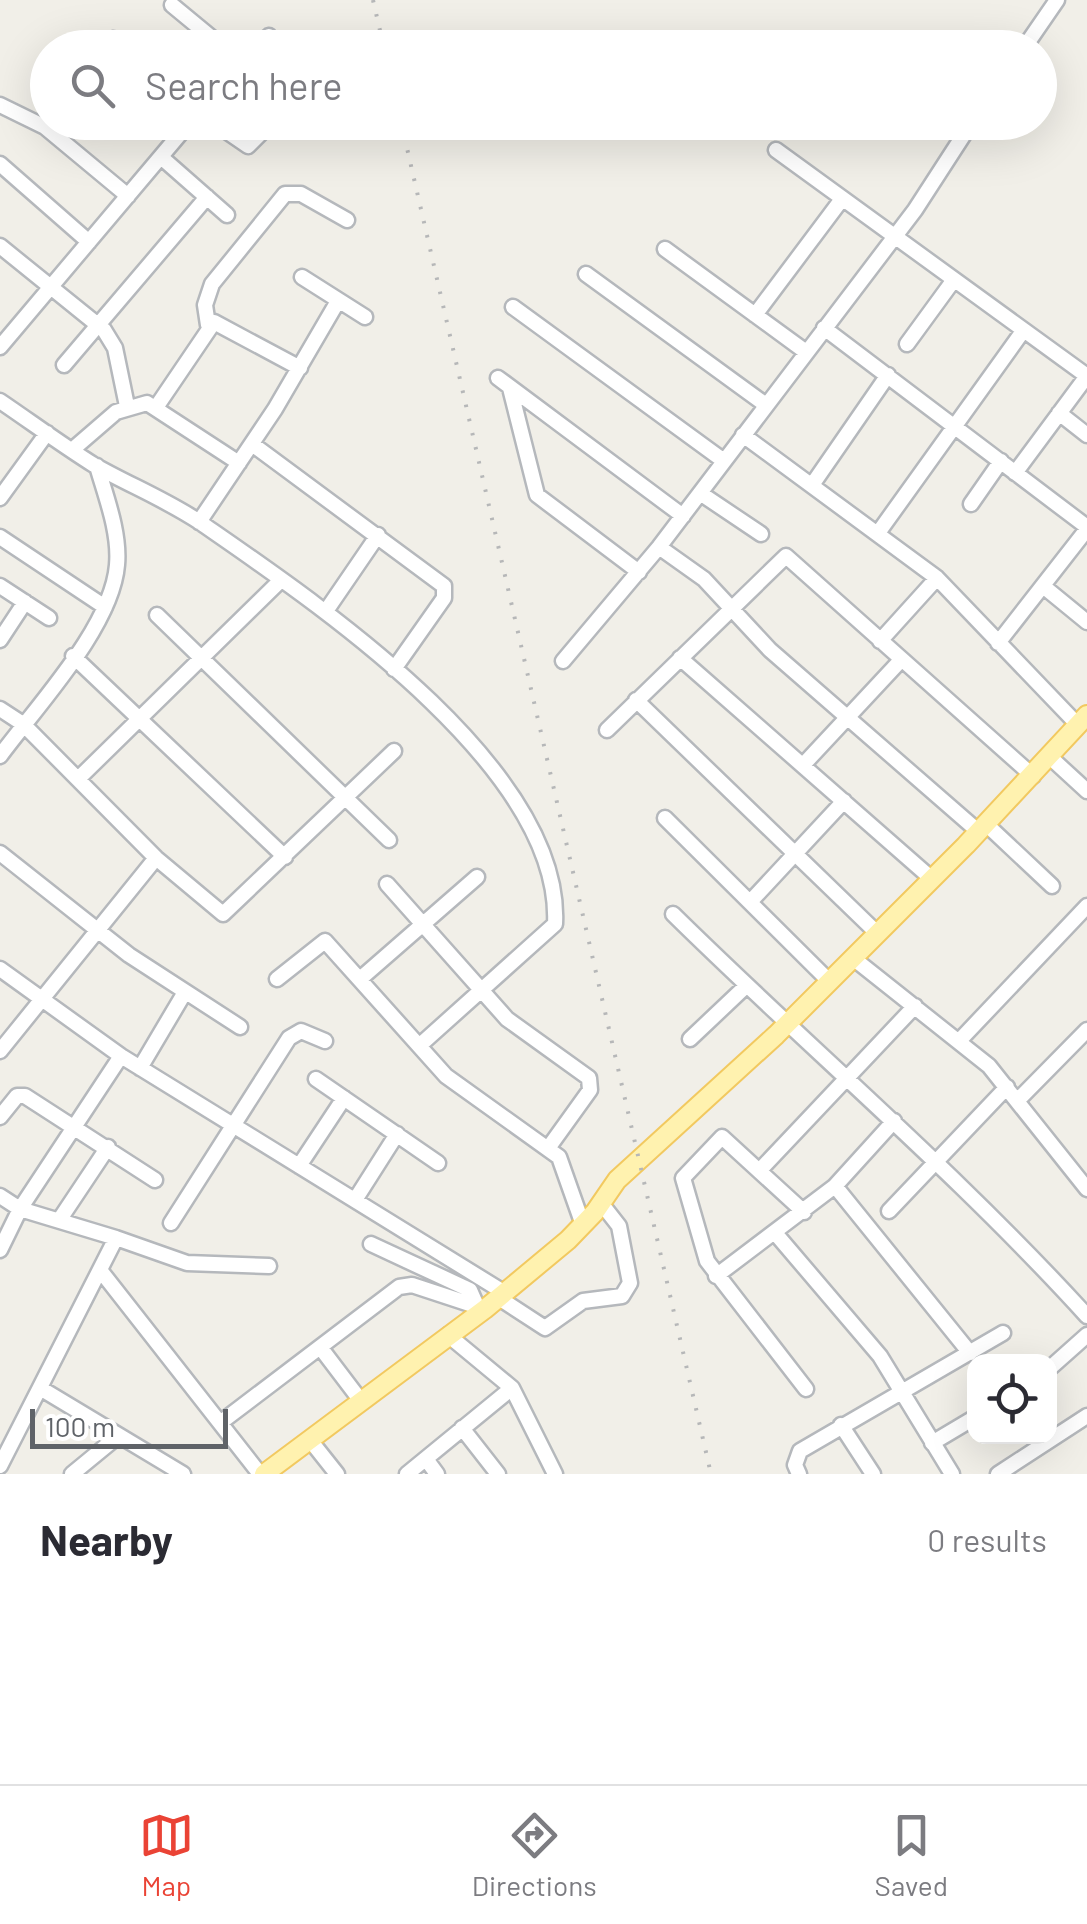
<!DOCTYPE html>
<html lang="en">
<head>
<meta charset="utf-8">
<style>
	body { margin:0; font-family:Barlow,sans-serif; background:#f2f2f3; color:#2b2b33 }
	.controls { position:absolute; right:30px; bottom:30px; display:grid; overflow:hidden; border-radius:20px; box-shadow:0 10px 40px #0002 }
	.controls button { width:90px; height:90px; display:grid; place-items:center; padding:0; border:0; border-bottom:2px solid #e1e1e2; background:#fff; color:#2b2b33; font:50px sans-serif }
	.scale { position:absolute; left:30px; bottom:25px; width:198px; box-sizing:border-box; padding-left:10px; border:5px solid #5f6368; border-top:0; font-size:28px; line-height:35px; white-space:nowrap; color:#5f6368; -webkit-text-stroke:8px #fff; paint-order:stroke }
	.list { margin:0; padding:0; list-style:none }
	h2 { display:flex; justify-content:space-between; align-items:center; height:130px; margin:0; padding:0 40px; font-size:42px }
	h2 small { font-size:32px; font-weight:400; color:#7c7c81 }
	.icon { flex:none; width:55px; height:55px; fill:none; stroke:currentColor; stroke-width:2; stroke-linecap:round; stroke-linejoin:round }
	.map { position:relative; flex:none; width:1087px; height:1474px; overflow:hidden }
	.search { position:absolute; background:#fff; box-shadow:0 10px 40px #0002; left:30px; right:30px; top:30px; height:110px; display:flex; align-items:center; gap:25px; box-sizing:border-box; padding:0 35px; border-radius:55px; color:#7c7c81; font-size:38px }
	.sheet { height:310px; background:#fff }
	nav { display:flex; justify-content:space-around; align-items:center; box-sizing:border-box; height:140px; border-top:2px solid #e1e1e2; background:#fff; font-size:28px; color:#7c7c81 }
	nav a { display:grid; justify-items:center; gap:5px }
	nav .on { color:#ea4335 }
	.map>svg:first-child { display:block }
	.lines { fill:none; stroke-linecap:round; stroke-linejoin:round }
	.minor-casing { stroke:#b5b8bc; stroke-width:19 }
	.major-casing { stroke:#f2c960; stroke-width:22 }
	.minor { stroke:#fff; stroke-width:14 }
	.major { stroke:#fff2af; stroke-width:18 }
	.rail { stroke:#b6b7b8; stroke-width:4; stroke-dasharray:2.5 12; stroke-linecap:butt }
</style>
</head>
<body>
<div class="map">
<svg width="1087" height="1474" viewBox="0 0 1087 1474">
	<rect width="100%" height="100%" fill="#f1efe8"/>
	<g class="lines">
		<g class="minor-casing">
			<path id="minor" d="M 172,5 L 224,48
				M 113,39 L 123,48
				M 259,48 L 269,36
				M 1024,48 L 1057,0
				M 0,105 L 45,127 L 128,196
				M 213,122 L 248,146 L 272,122
				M 776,150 L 1087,376
				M 161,157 L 227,215
				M 0,164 L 89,242
				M 0,246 L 104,330 L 115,348 L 127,406
				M 665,249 L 806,352
				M 586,274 L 766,405
				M 302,277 L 365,317
				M 513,307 L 724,461
				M 755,315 L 842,199
				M 208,325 L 205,305 L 212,284 L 285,194 L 301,194 L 347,220
				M 824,328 L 1087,527
				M 907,344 L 953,281
				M 0,347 L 190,122
				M 64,365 L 207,197
				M 498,378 L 683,516
				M 510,388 L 537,495 L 639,572
				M 0,401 C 31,422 62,445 94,465 C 129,485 167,500 201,523 C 315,602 563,768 555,924 L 419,1046
				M 157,406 L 214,322 L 300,368
				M 1059,413 L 1087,435
				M 743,435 L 937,578 L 1078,725
				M 252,444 L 444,586 L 444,598 L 394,669
				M 72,450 L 116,412 L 147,403 L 239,463
				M 1015,473 L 1087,376
				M 812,485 L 888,375
				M 700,493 L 761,534
				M 0,498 L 47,433
				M 971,504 L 1001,461
				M 199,522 L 275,409 L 338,301
				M 878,533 L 1023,331
				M 0,537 L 105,607
				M 659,547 L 704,579 L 770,650 L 979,832
				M 0,586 L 49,618
				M 1043,586 L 1087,622
				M 326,611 L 378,535
				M 157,615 L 389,840
				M 0,640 L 25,602
				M 880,641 L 937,578
				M 998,643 L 1087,529
				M 73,656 L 285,857
				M 680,658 L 932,879
				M 563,661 L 659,547 L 915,210 L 972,122
				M 636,700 L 877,933
				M 0,709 L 23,724 L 156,858 L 223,914 L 394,751
				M 607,730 L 786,556 L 1033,776
				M 0,756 C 36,707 112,627 117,565 C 120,533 106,497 97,466
				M 1050,757 L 1087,791
				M 804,764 L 901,660
				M 78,779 L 280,581
				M 665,818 L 829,981
				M 986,824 L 1052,886
				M 0,853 L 129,955 L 240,1027
				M 387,884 L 507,1019 L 589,1078 L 590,1090 L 549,1147
				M 750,902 L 844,801
				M 673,914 C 810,1049 957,1173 1087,1316
				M 853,958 L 989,1066 L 1087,1189
				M 0,969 L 121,1056 L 505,1293
				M 277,979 L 325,941 L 446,1076 L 559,1157 L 583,1225
				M 360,979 L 477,877
				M 690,1039 L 746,986
				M 959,1041 L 1087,906
				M 0,1051 L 156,858
				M 140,1068 L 185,992
				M 316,1079 L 438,1163
				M 1018,1100 L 1087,1030
				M 0,1117 L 17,1096 L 25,1096 L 155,1180
				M 299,1166 L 344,1098
				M 760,1170 L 915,1006
				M 835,1186 L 970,1353
				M 0,1196 L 20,1209 L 116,1238 L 0,1466
				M 355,1200 L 397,1134
				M 889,1211 L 1007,1087
				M 804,1212 L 722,1137 L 683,1178 L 707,1261 L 806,1389
				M 60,1219 L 108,1147
				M 171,1223 L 289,1038 L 301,1031 L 325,1041
				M 776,1234 L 880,1356 L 952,1474
				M 116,1238 L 187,1263 L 269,1266
				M 371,1244 L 470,1290 L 477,1306
				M 0,1250 L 20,1209 L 121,1056
				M 100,1270 L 260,1474
				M 716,1276 L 835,1186 L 894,1121
				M 499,1298 L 545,1328 L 583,1301 L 622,1296 L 630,1283 L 619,1226 L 601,1203
				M 448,1335 L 512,1388 L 555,1474
				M 320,1347 L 361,1401
				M 1050,1368 L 1087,1335
				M 40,1388 L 183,1474
				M 220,1423 L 399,1287 L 412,1285 L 485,1309
				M 841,1425 L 873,1474
				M 462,1428 L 498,1474
				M 310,1440 L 337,1474
				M 932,1443 L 974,1418
				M 426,1459 L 437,1474
				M 72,1474 L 117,1437
				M 407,1474 L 512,1388
				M 799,1474 L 795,1465 L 800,1451 L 1003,1333
				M 998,1474 L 1087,1416"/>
		</g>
		<g class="major-casing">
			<path id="major" d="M 264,1474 L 485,1309 L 568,1240 L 595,1212 L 617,1180 L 776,1035 L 966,845 L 1087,715"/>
		</g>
		<use href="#minor" class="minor"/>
		<use href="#major" class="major"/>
		<path class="rail" d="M 373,0 L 384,48
			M 401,122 L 711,1474"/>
	</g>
</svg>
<div class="controls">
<button><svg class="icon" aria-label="locate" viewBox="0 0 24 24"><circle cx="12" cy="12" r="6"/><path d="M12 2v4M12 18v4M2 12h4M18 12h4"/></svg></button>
</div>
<div class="scale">100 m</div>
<div class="search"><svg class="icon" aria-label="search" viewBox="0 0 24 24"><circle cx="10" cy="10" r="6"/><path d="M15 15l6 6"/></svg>Search here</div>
</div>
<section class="sheet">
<h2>Nearby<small>0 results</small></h2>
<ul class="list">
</ul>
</section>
<nav>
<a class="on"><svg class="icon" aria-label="map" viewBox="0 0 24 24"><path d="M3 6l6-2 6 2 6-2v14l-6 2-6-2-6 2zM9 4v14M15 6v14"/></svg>Map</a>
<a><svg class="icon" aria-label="directions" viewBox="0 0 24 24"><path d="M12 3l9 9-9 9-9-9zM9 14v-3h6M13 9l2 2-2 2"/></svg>Directions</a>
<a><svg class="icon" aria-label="saved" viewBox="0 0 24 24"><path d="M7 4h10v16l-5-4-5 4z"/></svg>Saved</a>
</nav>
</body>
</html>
